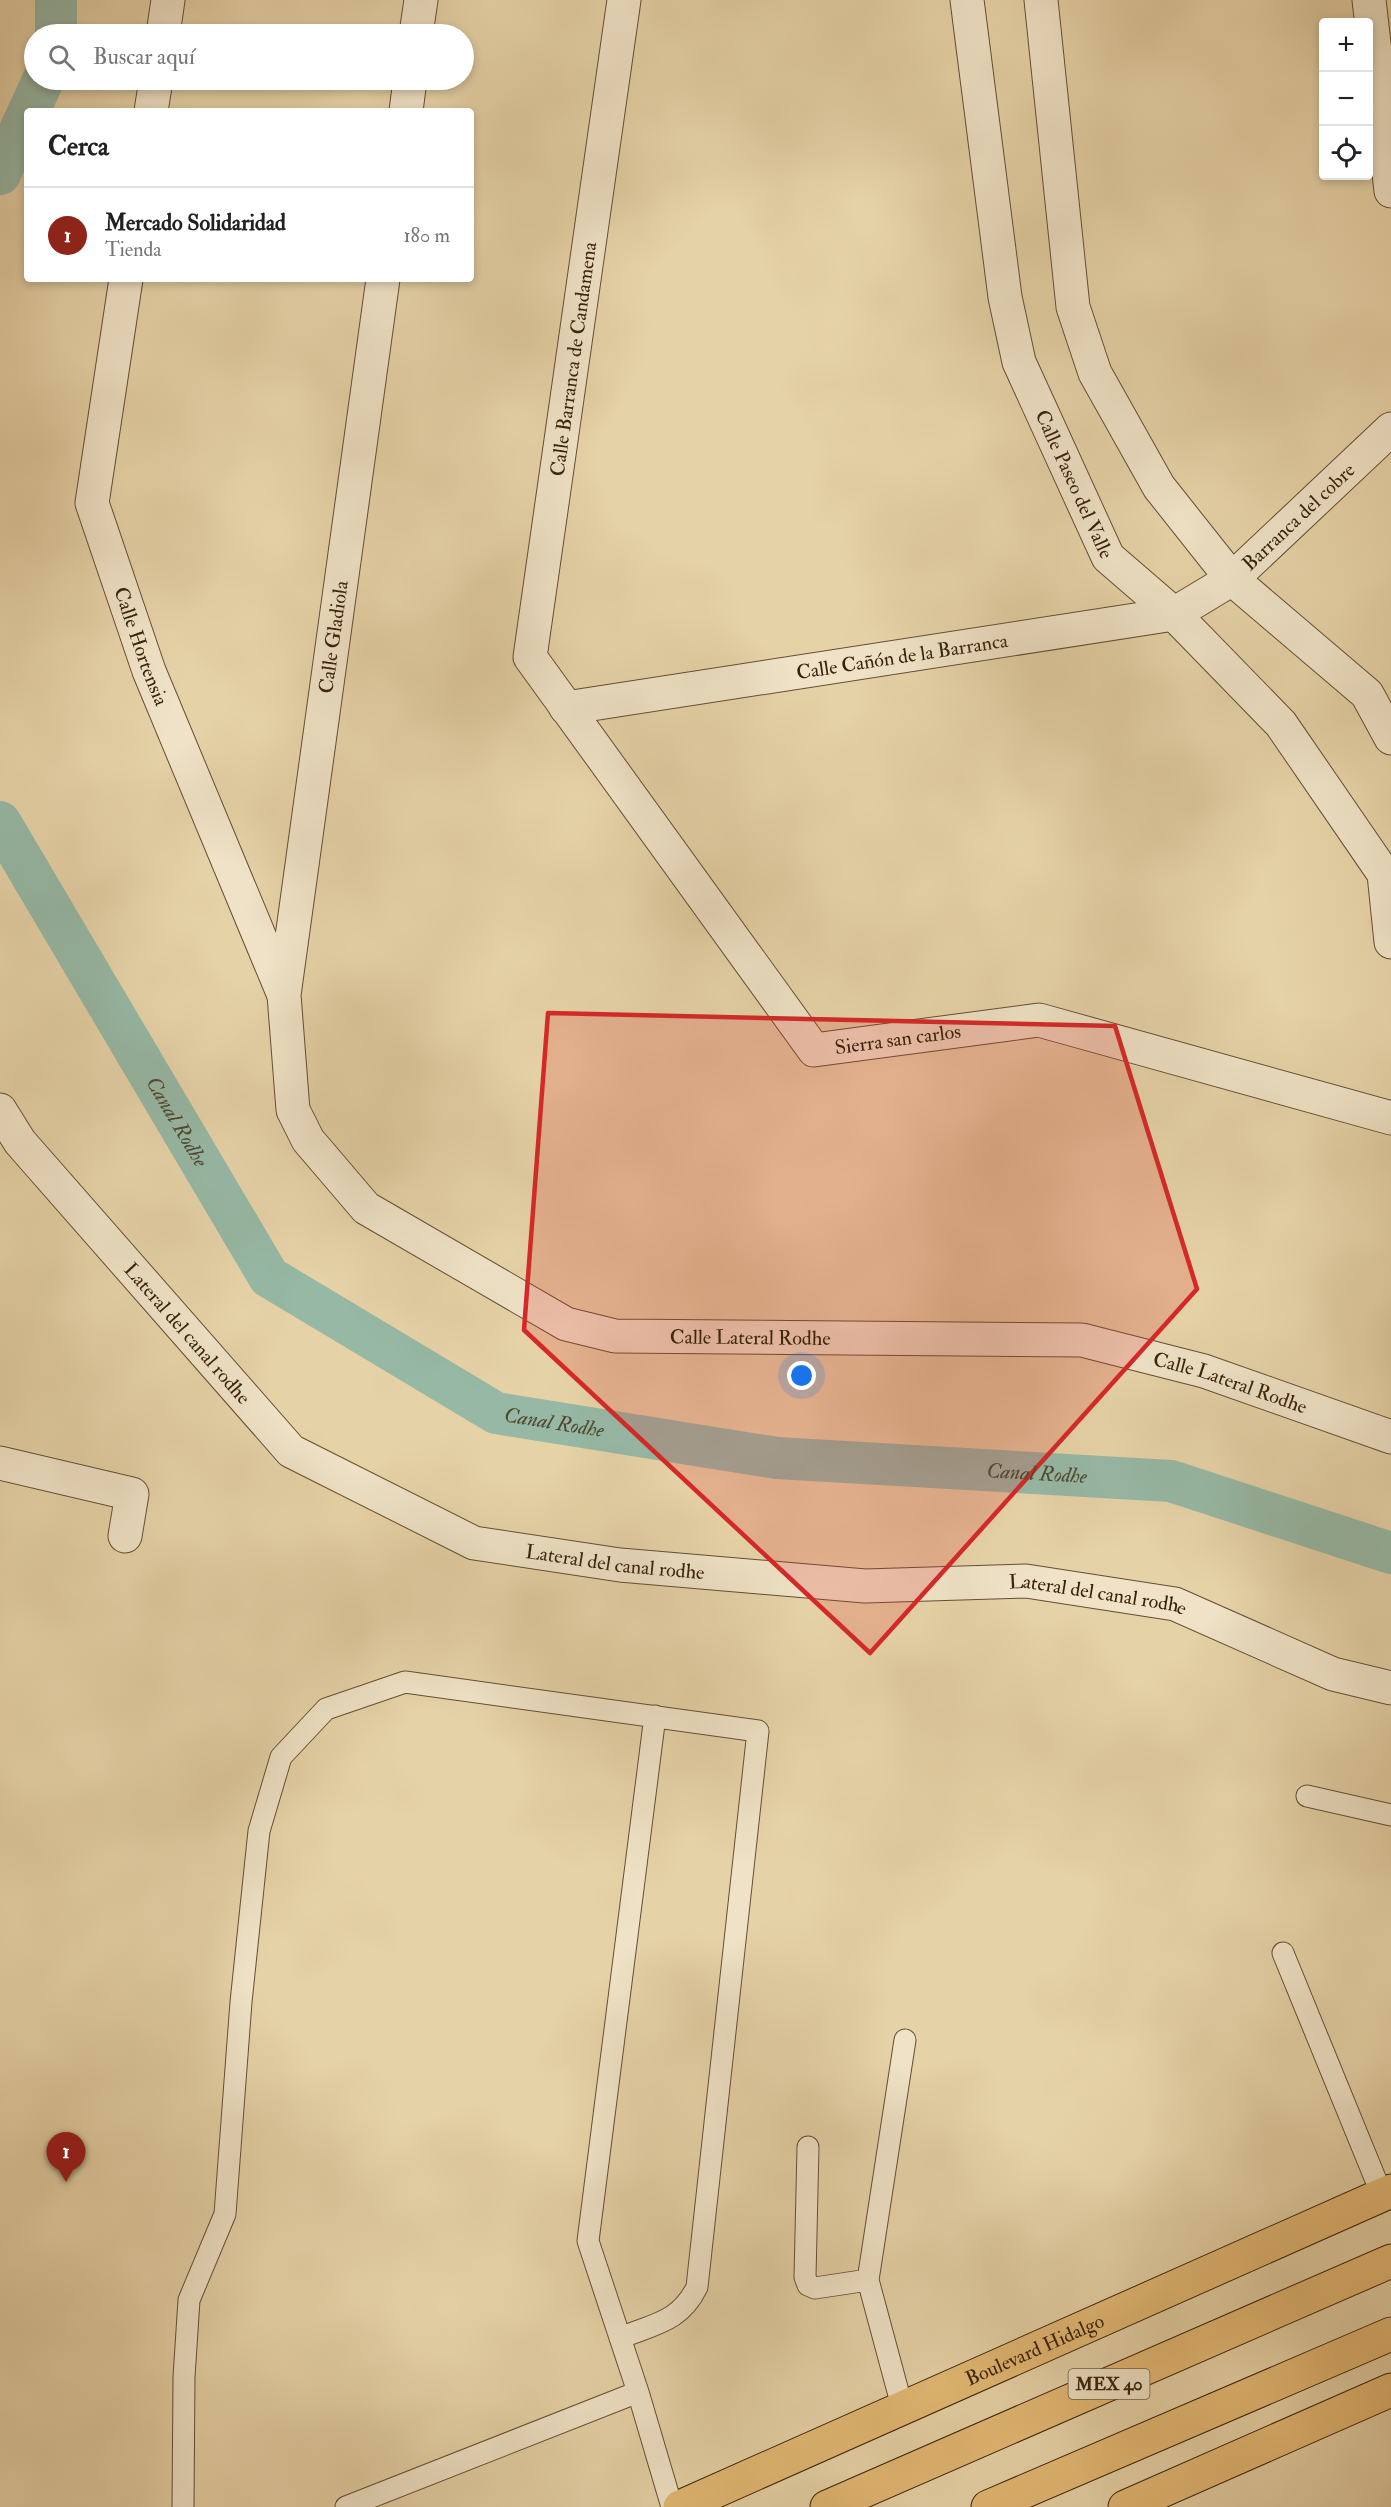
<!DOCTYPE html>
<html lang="es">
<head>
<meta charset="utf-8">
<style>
	body { margin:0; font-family:"IM FELL Double Pica",serif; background:#f2f2f2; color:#202124 }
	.controls { position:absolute; right:18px; top:18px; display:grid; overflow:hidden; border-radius:6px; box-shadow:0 3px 9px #0003 }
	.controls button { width:54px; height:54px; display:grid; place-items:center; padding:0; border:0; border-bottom:2px solid #e0e0e0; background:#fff; color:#202124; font:30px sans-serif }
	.you { position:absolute; left:802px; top:1376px; width:21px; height:21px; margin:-15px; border:4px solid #fff; border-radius:50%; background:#1a73e8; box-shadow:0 0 0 9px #1a73e833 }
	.badge { display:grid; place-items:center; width:39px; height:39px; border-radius:50%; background:#8f2418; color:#fff; font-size:20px; font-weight:700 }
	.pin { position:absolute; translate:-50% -50px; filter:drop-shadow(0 2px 3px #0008) }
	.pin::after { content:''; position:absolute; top:32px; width:21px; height:18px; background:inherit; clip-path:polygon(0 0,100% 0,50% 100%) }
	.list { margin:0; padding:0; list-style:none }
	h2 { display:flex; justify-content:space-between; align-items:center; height:78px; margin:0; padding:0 24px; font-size:26px }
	h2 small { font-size:20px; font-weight:400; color:#757577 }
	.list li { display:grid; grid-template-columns:39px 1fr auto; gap:18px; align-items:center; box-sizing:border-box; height:96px; padding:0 24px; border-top:2px solid #e0e0e0 }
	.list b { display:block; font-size:22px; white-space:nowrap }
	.list p { margin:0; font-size:20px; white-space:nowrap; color:#757577 }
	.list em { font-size:20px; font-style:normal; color:#757577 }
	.icon { flex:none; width:33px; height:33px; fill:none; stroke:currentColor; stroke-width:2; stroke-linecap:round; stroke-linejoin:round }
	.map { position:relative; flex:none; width:1391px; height:2507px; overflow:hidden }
	.search { position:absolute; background:#fff; box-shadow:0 3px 9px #0003; left:24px; top:24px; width:450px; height:66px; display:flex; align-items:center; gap:15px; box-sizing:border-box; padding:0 21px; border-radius:33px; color:#757577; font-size:22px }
	.panel { position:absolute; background:#fff; box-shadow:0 3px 9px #0003; left:24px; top:108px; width:450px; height:174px; border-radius:6px }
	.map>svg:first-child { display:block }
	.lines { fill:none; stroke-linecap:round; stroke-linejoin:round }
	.canal { stroke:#96b8a5; stroke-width:42 }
	.service-casing { stroke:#644e33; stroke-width:23 }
	.minor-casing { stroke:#644e33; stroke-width:35 }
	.primary-casing { stroke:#39220c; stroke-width:35 }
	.service { stroke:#efe2c6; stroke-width:21 }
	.minor { stroke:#efe2c6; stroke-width:33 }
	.primary { stroke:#e3b974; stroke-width:33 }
	.marked { fill:#d62828; fill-opacity:0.2; stroke:#d62828; stroke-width:4.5; stroke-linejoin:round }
	.labels { text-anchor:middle; stroke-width:5; stroke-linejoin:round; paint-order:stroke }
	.shield { fill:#efe2c6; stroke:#705c44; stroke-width:1.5 }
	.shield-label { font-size:18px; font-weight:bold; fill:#39220c }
	.street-label { font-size:20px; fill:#39220c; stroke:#efe2c6 }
	.water-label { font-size:21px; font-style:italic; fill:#504832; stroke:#efe2c6 }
</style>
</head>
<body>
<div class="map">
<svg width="1391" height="2507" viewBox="0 0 1391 2507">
	<rect width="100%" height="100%" fill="#e6d2a7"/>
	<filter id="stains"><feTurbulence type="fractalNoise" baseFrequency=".00333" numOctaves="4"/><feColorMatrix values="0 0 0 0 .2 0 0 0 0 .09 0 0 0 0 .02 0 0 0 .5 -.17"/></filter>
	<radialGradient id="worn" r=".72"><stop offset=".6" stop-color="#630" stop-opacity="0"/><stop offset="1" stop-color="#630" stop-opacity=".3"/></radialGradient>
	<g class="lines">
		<g class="canal">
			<path d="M 56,0 L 56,34"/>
			<path d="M 29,111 L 43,80"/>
			<path d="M 0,174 L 27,115"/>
			<path id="s1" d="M 0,822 L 269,1277 L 496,1413 L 777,1458 L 1171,1481 L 1391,1553"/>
		</g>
		<g class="service-casing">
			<path id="service" d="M 655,1716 L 588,2241 L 638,2392 L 672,2507
				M 1307,1796 L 1391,1815
				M 1283,1953 L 1382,2195
				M 808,2147 L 805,2277 L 808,2285 L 815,2288 L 868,2280
				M 903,2410 L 868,2280 L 905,2040
				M 183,2507 L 184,2377 L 189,2300 L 225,2214 L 241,2002 L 259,1831 L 281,1757 L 326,1709 L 405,1682 L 758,1731 L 697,2287 C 680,2322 654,2324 620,2338
				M 346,2507 L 638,2392"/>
		</g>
		<g class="minor-casing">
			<g id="minor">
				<path id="s2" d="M 624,0 L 530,657 L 814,1050 L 1039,1020 L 1391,1118"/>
				<path id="s3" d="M 967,0 L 1005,297 L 1019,362 L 1108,557 L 1174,614 L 1281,724 L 1384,874 L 1391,942"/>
				<path d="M 1041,0 L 1073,307 L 1095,373 L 1159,487 L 1232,579 L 1367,694 L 1391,738"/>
				<path d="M 1369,0 L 1391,191"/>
				<path d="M 163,34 L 168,0"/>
				<path d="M 416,34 L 421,0"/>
				<path d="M 151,111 L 156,80"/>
				<path d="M 406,111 L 410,80"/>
				<path id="s4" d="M 126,279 L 92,503 L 149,671 L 283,993"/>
				<path id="s5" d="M 383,279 L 284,995 L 293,1110 L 308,1140 L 366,1208 L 566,1324 L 615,1336 L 1082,1340 L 1204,1371 L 1391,1437"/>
				<path id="s6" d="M 566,708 L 1174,614 L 1232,579 L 1391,429"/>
				<path id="s7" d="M 0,1110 L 20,1142 L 291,1451 L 474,1543 L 620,1565 L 865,1586 L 1026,1581 L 1175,1604 L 1333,1674 L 1391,1688"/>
				<path d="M 0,1463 L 132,1494 L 125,1536"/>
			</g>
		</g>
		<g class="primary-casing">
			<g id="primary">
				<path id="s8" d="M 680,2507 L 1391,2191"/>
				<path d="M 827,2507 L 1391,2261"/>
				<path d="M 988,2507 L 1391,2334"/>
				<path d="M 1125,2507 L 1391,2390"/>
			</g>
		</g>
		<use href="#service" class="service"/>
		<use href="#minor" class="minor"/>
		<use href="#primary" class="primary"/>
	</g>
	<path class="marked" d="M 548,1013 L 1115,1026 L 1197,1289 L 870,1653 L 524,1330 Z"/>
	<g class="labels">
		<rect class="shield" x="1068.5" y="2369" width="81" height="30" rx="4.5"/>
		<g class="shield-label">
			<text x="1109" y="2390">MEX 40</text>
		</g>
		<g class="street-label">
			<text transform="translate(573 359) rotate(-82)" y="7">Calle Barranca de Candamena</text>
			<text dy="7" stroke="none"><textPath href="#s3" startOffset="500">Calle Paseo del Valle</textPath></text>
			<text dy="7" stroke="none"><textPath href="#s6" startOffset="774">Barranca del cobre</textPath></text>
			<text transform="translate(333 637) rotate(-82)" y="7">Calle Gladiola</text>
			<text dy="7" stroke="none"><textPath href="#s4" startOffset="378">Calle Hortensia</textPath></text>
			<text dy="7" stroke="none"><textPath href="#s6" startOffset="340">Calle Cañón de la Barranca</textPath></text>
			<text dy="7" stroke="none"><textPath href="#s2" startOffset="1233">Sierra san carlos</textPath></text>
			<text dy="7" stroke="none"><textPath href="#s7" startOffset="292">Lateral del canal rodhe</textPath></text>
			<text dy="7" stroke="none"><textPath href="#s5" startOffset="1378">Calle Lateral Rodhe</textPath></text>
			<text dy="7" stroke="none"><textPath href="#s5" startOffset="1864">Calle Lateral Rodhe</textPath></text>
			<text dy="7" stroke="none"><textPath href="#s7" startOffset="796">Lateral del canal rodhe</textPath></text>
			<text dy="7" stroke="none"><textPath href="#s7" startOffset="1281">Lateral del canal rodhe</textPath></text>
			<text dy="7" stroke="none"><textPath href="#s8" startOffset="388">Boulevard Hidalgo</textPath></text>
		</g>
		<g class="water-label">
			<text dy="7" stroke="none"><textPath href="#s1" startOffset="348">Canal Rodhe</textPath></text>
			<text dy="7" stroke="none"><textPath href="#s1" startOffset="852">Canal Rodhe</textPath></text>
			<text dy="7" stroke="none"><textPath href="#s1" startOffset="1338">Canal Rodhe</textPath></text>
		</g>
	</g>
	<rect width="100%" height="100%" filter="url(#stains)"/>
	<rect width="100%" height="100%" fill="url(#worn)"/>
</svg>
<div class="controls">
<button>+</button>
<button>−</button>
<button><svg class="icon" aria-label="locate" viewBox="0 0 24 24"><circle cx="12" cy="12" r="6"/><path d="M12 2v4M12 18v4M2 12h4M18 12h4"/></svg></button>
</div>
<div class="you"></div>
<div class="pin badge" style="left:66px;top:2182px">1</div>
<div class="search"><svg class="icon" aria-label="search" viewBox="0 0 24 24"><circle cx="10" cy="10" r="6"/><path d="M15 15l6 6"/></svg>Buscar aquí</div>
<section class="panel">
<h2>Cerca<small></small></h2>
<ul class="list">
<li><span class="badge">1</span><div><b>Mercado Solidaridad</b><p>Tienda</p></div><em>180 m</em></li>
</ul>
</section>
</div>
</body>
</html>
